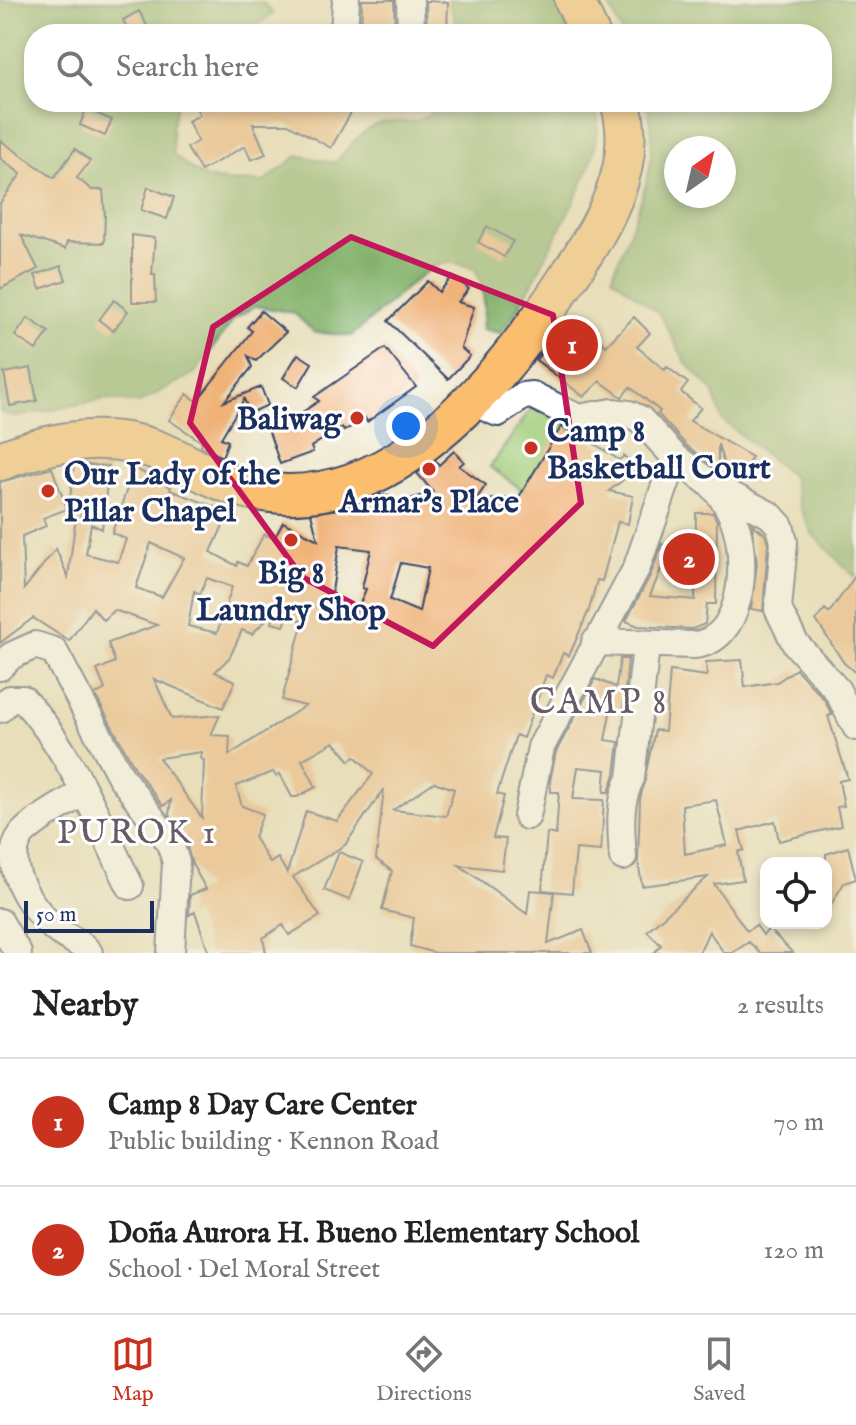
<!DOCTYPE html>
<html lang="en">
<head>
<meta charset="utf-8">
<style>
	body { margin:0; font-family:"IM FELL English",serif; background:#f2f2f2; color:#222 }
	.controls { position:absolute; right:24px; bottom:24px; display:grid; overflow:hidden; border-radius:16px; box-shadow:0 4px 12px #0003 }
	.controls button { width:72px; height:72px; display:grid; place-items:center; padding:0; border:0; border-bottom:2px solid #e0e0e0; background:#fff; color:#222; font:40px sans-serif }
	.compass { position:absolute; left:664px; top:136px; width:72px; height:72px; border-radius:50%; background:#fff; box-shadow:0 4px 12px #0003; rotate:34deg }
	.scale { position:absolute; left:24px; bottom:20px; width:130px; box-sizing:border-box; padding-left:8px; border:4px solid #1b2f5e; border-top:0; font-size:22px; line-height:28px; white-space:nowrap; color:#1b2f5e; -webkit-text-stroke:6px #fff; paint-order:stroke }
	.you { position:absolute; left:406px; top:426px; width:28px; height:28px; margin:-20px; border:6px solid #fff; border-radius:50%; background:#1a73e8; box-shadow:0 0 0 12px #1a73e833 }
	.badge { display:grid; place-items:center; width:52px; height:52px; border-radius:50%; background:#c8321e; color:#fff; font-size:26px; font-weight:700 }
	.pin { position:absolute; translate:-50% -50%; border:4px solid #fff; box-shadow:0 2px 8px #0006 }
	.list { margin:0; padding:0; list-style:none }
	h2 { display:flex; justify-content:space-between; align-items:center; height:104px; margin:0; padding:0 32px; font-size:34px }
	h2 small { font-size:26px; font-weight:400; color:#767676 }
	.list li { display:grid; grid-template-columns:52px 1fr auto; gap:24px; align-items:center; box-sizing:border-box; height:128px; padding:0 32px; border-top:2px solid #e0e0e0 }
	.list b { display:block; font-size:30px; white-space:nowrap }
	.list p { margin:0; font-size:26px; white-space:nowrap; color:#767676 }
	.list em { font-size:26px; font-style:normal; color:#767676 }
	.icon { flex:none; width:44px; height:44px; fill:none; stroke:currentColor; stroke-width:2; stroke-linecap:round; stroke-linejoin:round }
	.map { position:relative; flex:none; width:856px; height:953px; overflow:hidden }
	.search { position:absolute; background:#fff; box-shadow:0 4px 12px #0003; left:24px; right:24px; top:24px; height:88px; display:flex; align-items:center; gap:20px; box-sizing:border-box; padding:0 28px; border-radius:32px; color:#767676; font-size:30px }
	.sheet { height:360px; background:#fff }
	nav { display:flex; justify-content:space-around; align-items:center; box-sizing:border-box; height:112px; border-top:2px solid #e0e0e0; background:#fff; font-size:22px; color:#767676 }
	nav a { display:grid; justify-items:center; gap:4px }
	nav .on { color:#c8321e }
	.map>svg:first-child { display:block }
	.green { fill:#a2cc78; stroke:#5e7e6b; stroke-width:2 }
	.forest { fill:#81b068; stroke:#4e7063; stroke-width:2; fill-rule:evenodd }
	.building { fill:#efb074; fill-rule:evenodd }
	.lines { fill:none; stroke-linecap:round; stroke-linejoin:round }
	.minor-casing { stroke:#3a496c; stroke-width:30 }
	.highway-casing { stroke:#3a496c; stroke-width:42 }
	.minor { stroke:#fff; stroke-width:26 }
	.highway { stroke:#fbbd6e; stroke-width:38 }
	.marked { fill:none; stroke:#c2185b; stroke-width:6; stroke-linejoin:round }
	.poi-dot { fill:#c8321e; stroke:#fff; stroke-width:3 }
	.labels { text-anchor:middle; stroke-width:6; stroke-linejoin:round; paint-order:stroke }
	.poi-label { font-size:32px; font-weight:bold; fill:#1b2f5e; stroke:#fff; text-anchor:start }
	.neighbourhood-label { font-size:34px; letter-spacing:2px; fill:#655c66; stroke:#fff }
	.quarter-label { font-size:36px; letter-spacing:2px; fill:#655c66; stroke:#fff }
</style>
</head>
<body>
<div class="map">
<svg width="856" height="953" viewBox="0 0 856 953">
	<rect width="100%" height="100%" fill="#fff"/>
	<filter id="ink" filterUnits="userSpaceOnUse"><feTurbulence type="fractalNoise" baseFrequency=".0125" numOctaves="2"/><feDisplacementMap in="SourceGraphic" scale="16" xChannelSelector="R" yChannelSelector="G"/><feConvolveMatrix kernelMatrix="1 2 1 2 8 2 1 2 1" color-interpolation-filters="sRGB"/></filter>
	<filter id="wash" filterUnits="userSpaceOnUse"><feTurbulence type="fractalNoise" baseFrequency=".006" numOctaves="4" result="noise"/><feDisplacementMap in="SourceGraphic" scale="32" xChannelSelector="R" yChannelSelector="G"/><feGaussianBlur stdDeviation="1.8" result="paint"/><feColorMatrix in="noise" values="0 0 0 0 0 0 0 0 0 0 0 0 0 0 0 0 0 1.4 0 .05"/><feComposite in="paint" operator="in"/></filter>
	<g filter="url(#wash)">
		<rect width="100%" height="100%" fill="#e8deb9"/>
		<path class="green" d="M 535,403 L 572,428 L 527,493 L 490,467 Z"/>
		<path class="forest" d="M 0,0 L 263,2 L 273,14 L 244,34 L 34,34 L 34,102 L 177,102 L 172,126 L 173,154 C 211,188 216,179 264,182 L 298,155 L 335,163 C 346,150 362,130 378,124 C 407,116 414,133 441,102 L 595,102 C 608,151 573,200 553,242 C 537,274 523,305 500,333 L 482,329 C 485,307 486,287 474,268 C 466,266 452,261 444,263 C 423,267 373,320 351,336 L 314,332 L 294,313 L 256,306 L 234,319 L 195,373 L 139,403 L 106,399 L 16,417 L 0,412 Z
			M 448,0 L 553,0 L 575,34 L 459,34 Z
			M 606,0 L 856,0 L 856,578 L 813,535 L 799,506 L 792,476 L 722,420 L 713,391 L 686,363 L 659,313 L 612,277 C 633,220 665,162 646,102 L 822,102 L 822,34 L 623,34 ZM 676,148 L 724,148 L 724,196 L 676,196 Z"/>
		<g id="blocks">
			<path class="building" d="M 362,0 L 394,0 L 395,34 L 361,34 Z
				M 426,1 L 448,2 L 447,34 L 427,34 Z
				M 139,11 L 149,29 L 130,34 L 123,20 Z
				M 203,102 L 259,102 L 262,106 L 271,102 L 357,102 L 331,148 L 288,124 L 253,124 L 266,154 L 251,160 L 245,146 L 201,171 L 187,148 L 198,141 L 188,121 L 200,115 L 195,106 Z
				M 86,109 L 112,120 L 105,136 L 80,125 Z
				M 0,140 L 54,178 L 75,149 L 90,161 L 77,178 L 92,190 L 103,190 L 105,216 L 104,243 L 67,242 L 65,249 L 21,235 L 38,269 L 0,289 L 0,203 L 21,174 L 0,158 Z
				M 148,187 L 174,197 L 167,219 L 141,210 Z
				M 487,226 L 513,241 L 504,257 L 478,242 Z
				M 132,235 L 155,238 L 152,274 L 155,274 L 156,302 L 132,302 Z
				M 61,266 L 66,280 L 40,289 L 35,275 Z
				M 453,276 L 469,289 L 458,302 L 474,307 L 461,348 L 470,356 L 448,379 L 388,321 L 428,281 L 439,292 Z
				M 114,300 L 128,311 L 113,331 L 99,320 Z
				M 261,311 L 286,332 L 256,361 L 248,356 L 252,367 L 224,402 L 261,387 L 268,405 L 250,413 L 244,399 L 221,438 L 228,441 L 222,457 L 201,446 L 202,442 L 169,420 L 187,394 L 197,401 L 252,331 L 247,327 Z
				M 634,317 L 650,333 L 637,347 L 665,370 L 667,367 L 688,383 L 681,392 L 701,408 L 690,421 L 752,457 L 738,481 L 727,475 L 718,444 L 718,470 L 686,445 L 658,414 L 660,411 L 630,387 L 622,397 L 600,381 L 584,397 L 536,360 L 549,343 L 552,345 L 578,319 L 606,346 Z
				M 28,318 L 49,332 L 36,350 L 15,336 Z
				M 385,348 L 416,387 L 367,422 L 365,418 L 344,431 L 342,427 L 311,447 L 313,452 L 280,464 L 267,426 L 298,415 L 319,401 L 314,397 Z
				M 298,354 L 312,363 L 298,387 L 283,378 Z
				M 31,368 L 37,401 L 10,406 L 4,373 Z
				M 561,427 L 580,434 L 619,460 L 624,456 L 638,468 L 609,491 L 633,496 L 628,524 L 618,522 L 602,581 L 597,580 L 589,610 L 569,656 L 563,653 L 553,678 L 546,675 L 523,738 L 516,735 L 497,794 L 504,796 L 493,838 L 506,839 L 502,870 L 459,865 L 527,914 L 530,890 L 554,892 L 548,944 L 583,930 L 592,953 L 435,953 L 410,946 L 414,918 L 382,910 L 392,871 L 376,859 L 384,789 L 345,845 L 293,877 L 320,916 L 289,935 L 283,925 L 263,938 L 266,953 L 209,953 L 195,912 L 189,915 L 190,895 L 206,889 L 192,864 L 184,836 L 169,815 L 171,800 L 163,806 L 135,768 L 95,695 L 105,689 L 97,670 L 115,662 L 108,643 L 157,625 L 114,610 L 103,620 L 93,608 L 69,641 L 33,618 L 0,643 L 0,482 L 52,468 L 67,509 L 43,518 L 46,526 L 22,536 L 24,589 L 56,549 L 68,577 L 75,524 L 85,509 L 76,513 L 77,505 L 69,508 L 74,464 L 109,466 L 102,529 L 91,524 L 86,554 L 118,562 L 126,539 L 112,533 L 134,468 L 171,487 L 170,490 L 229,512 L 211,552 L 237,566 L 238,562 L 247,566 L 264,534 L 274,539 L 283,522 L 318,540 L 311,513 L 345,508 L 378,495 L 392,495 L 394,504 L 433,492 L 417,473 L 436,461 L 439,465 L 454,451 L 464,462 L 459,466 L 486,485 L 475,501 L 519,497 ZM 151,543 L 184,558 L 162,597 L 136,588 ZM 339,546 L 371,550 L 362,588 L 366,589 L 353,621 L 329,611 ZM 401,563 L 428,568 L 419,612 L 390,600 ZM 207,578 L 232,587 L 217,633 L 188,626 L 194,591 L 200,594 ZM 276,610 L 272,623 L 284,626 L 288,616 L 303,621 L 282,700 L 305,706 L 229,755 L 230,736 L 211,735 L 220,715 L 172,719 L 154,679 L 223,708 L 235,681 L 215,672 L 230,657 L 242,630 L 252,634 ZM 334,742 L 350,761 L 355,756 L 373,774 L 337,821 L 306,811 L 287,873 L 278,858 L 270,863 L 254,837 L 263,814 L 242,806 L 236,786 L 273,772 L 276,776 L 280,774 L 292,797 L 297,797 L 316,787 L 302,760 ZM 202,752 L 201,759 L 204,760 L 202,818 L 159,758 ZM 434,782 L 454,789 L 446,816 L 393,810 Z
				M 696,513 L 713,513 L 717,521 L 716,604 L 707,604 L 705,624 L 692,629 L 638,626 L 626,621 L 651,574 L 662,544 L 670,547 L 650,596 L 695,600 Z
				M 752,524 L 765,534 L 768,543 L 763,611 L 751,609 L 757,564 Z
				M 856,575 L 856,673 L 844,663 L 816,620 L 825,609 L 829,613 Z
				M 620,659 L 628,659 L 623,711 L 611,708 L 605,740 L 619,742 L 615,774 L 609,792 L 604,792 L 606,770 L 578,767 L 573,799 L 604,800 L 601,851 L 576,849 L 572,893 L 542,890 L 547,833 L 556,835 L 559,792 L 551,792 L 550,781 L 556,752 L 595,679 L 616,687 Z
				M 742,660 L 745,687 L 777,682 L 796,669 L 824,699 L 832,715 L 828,716 L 848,779 L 839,781 L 844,806 L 837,807 L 841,826 L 779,841 L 775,821 L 739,831 L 744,850 L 738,852 L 743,880 L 714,884 L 747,931 L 756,925 L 763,935 L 769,929 L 793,953 L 760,953 L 749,942 L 732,953 L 724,953 L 709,931 L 699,953 L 654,953 L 661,945 L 647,931 L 708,877 L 642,886 L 638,861 L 640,800 L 655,730 L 665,731 L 670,671 L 707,676 L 706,662 ZM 716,800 L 727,845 L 685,854 L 682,805 Z
				M 848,847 L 856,879 L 844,883 L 826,913 L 826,854 Z
				M 339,852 L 363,862 L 349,900 L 324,890 Z"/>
		</g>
	</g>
	<g filter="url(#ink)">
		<use href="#blocks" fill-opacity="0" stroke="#3a496c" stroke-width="2"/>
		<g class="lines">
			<g class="minor-casing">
				<path id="minor" d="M 410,0 L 411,34
					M 344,34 L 346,0
					M 472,402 L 498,413 L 523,396 L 532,395 L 578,418 L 612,412 L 629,414 L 640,419 L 675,457 L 713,486 L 770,515 L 780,526 L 784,542 L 778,609 L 795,643 L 837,690 L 856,727
					M 595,642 L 694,645 C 742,641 747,567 737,530 C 733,513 724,499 713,486
					M 0,667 L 11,656 L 35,645 L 54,651 L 121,777 L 169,841 L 176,862 L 171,953
					M 0,709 L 10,699 L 23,699 C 71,751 99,823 130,886
					M 84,791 C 65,805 38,817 22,834 C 0,864 30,907 54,928 C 65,938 80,940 89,953
					M 527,816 L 541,747 L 637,567 L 675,457
					M 623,857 C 621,828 618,804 631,778 L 646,646
					M 0,922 L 18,953"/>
			</g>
			<g class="highway-casing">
				<path id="highway" d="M 574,0 L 590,34
					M 0,461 C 54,440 110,430 164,453 C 189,463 210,479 236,486 C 377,529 494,389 563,285 C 599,231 641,169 620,102"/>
			</g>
			<use href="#minor" class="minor"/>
			<use href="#highway" class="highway"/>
		</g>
	</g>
	<path d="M0 0H856V953H0ZM 351,237 L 553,315 L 581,503 L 433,646 L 302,577 L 190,423 L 213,327 Z" fill="#e8deb9" fill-opacity=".55" fill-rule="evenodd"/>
	<path class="marked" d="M 351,237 L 553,315 L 581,503 L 433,646 L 302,577 L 190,423 L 213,327 Z"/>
	<g class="poi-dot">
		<circle cx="357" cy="418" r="8"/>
		<circle cx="531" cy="448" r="8"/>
		<circle cx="429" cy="469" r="8"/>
		<circle cx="48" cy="491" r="8"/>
		<circle cx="291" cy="540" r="8"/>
	</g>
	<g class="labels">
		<g class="poi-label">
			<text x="341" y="429" text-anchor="end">Baliwag</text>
			<text x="547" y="441">Camp 8<tspan x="547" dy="37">Basketball Court</tspan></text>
			<text x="64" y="484">Our Lady of the<tspan x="64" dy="37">Pillar Chapel</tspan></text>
			<text x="429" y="512" text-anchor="middle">Armar's Place</text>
			<text x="291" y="583" text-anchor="middle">Big 8<tspan x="291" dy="37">Laundry Shop</tspan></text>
		</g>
		<g class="neighbourhood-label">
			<text x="137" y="843">PUROK 1</text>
		</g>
		<g class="quarter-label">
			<text x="599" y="713">CAMP 8</text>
		</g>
	</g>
</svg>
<div class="controls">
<button><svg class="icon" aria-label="locate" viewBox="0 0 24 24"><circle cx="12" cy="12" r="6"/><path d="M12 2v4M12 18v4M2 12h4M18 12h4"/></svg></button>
</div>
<svg class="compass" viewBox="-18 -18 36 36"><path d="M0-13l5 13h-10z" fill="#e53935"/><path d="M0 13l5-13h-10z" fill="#767676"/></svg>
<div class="scale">50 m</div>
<div class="you"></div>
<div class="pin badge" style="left:572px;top:345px">1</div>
<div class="pin badge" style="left:689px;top:559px">2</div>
<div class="search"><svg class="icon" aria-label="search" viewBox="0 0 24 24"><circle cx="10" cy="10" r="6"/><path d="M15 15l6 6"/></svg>Search here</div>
</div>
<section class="sheet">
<h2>Nearby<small>2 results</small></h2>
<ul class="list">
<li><span class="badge">1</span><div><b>Camp 8 Day Care Center</b><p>Public building · Kennon Road</p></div><em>70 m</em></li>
<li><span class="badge">2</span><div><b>Doña Aurora H. Bueno Elementary School</b><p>School · Del Moral Street</p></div><em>120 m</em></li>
</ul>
</section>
<nav>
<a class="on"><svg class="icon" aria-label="map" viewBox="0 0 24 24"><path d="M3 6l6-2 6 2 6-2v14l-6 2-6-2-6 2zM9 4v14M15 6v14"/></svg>Map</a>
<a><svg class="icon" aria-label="directions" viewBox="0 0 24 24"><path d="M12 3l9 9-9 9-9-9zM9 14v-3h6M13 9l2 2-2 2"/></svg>Directions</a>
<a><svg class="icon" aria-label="saved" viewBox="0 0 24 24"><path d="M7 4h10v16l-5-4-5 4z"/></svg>Saved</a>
</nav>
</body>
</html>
